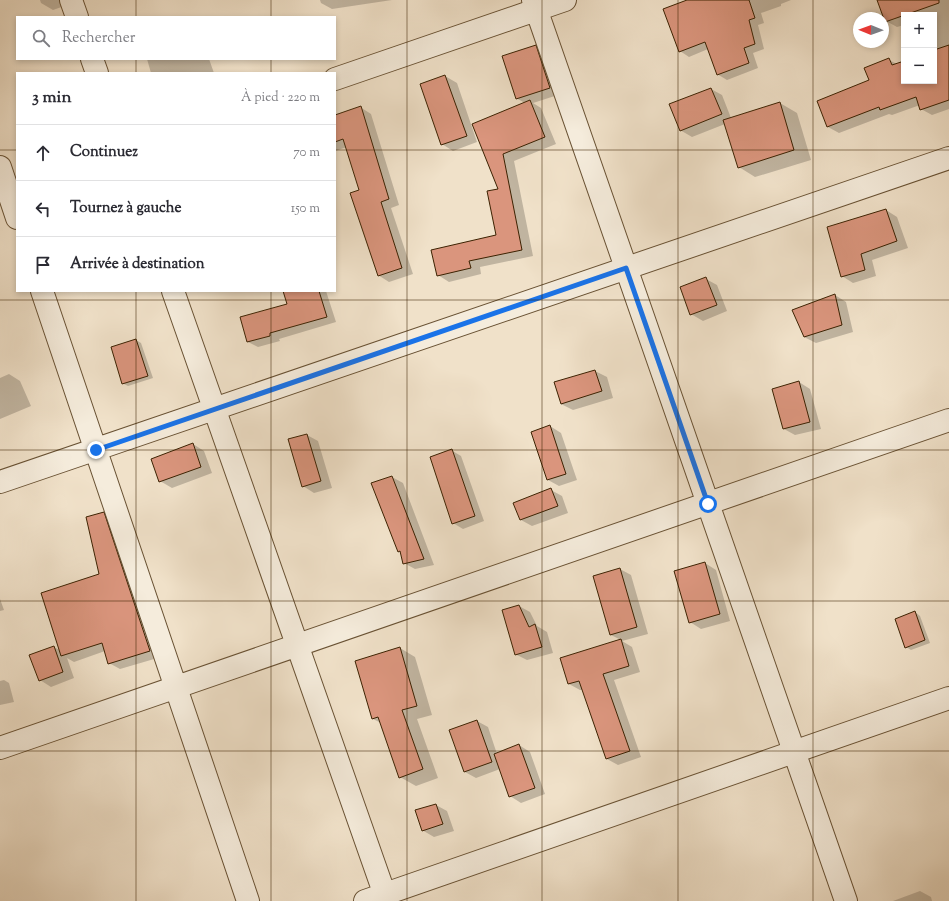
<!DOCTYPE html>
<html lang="fr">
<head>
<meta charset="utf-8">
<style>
	body { margin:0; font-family:"Sorts Mill Goudy",serif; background:#f2f2f3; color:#2b2b33 }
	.controls { position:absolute; right:12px; top:12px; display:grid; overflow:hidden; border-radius:0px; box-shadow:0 2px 6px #0003 }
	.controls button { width:36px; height:36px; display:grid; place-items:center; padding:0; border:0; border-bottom:1px solid #e1e1e2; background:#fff; color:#2b2b33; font:20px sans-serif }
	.compass { position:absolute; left:853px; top:12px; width:36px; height:36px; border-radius:50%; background:#fff; box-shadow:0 2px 6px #0003; rotate:271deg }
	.stop { position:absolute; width:12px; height:12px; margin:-9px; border:3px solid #1a73e8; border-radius:50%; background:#fff }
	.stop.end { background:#1a73e8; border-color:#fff; box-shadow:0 1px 4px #0008 }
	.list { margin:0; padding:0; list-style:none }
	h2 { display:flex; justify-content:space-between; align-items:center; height:52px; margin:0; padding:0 16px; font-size:17px }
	h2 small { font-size:13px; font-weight:400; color:#7c7c81 }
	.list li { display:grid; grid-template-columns:26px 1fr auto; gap:12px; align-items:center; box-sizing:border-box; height:56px; padding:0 16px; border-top:1px solid #e1e1e2 }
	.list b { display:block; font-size:15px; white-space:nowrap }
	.list em { font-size:13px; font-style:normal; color:#7c7c81 }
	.icon { flex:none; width:22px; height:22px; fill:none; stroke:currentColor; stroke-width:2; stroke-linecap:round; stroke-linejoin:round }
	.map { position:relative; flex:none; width:949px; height:901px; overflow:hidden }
	.search { position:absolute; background:#fff; box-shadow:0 2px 6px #0003; left:16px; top:16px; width:320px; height:44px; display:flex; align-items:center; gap:10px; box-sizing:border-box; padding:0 14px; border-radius:0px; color:#7c7c81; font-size:15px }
	.panel { position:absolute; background:#fff; box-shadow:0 2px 6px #0003; left:16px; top:72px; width:320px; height:220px; border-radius:0px }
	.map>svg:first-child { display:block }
	.shadow { fill:#0003 }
	.building { fill:#da957d; stroke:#3c2202 }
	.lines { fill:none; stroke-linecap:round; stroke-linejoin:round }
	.minor-casing { stroke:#695234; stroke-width:24 }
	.minor { stroke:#f5ecdc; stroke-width:22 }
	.route { stroke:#1a73e8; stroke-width:5 }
	.grid { fill:none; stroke:#3c2202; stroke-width:1; stroke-opacity:0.55 }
</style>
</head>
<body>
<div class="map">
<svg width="949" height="901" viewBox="0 0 949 901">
	<rect width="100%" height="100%" fill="#f0e1c9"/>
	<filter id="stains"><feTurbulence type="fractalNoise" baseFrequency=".005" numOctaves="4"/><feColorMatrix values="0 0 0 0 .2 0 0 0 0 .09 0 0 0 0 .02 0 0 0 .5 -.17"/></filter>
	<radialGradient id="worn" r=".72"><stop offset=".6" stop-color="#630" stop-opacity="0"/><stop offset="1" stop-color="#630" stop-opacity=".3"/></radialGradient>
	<path class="shadow" d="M 40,0 L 72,0 L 70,4 L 53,10 L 41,3 Z
		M 320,0 L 392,0 L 332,9 L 321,3 Z
		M 688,0 L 791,0 L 781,4 L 781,6 L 761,13 L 764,23 L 758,25 L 764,49 L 753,53 L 758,68 L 727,80 L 717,74 L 708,49 L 689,57 L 680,51 Z
		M 879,0 L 949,0 L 949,109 L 932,115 L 921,109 L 920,105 L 892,115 L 889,114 L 839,133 L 828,127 L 889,60 L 897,64 L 904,62 L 904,81 L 934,81 L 934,51 L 938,50 L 934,36 L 934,15 L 904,15 L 904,25 L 897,27 L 886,21 Z
		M 535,46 L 547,53 L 561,94 L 533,103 L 541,108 L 556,144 L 514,161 L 533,256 L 480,267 L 481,274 L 449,282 L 438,275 L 497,236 L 499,190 L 473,124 L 525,103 L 516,98 Z
		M 147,59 L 209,59 L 214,73 L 151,73 Z
		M 445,76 L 457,83 L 477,142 L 453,151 L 442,144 Z
		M 711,89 L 722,95 L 731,118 L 780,103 L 797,113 L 811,160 L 755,177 L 739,167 L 725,124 L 692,137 L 680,130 Z
		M 360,107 L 371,114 L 399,205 L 391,208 L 413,274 L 389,282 L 378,275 L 360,190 L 347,147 L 335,151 L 335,116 Z
		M 886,210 L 897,217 L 908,248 L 872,260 L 876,276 L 853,283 L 842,276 Z
		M 706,279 L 717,285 L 727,311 L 703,321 L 691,314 Z
		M 284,291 L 326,291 L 336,322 L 279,339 L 280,341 L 258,347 L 248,342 L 288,305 Z
		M 835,295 L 846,302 L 853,332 L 816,343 L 804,337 Z
		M 136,340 L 141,343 L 153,378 L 128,386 L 122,383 Z
		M 595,371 L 607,377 L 613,398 L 573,410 L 561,404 L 555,383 Z
		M 9,374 L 20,381 L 31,406 L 0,419 L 0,378 Z
		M 799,382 L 810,389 L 821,429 L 795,435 L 784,429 L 773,389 Z
		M 550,426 L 561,433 L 577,480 L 559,486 L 548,480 Z
		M 307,435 L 318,441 L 332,488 L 314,493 L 303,486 Z
		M 193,444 L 204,451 L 212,473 L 172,488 L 160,481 Z
		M 451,450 L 461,456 L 484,521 L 463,529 L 453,523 Z
		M 392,477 L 403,483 L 434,565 L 415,569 L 404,563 L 402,553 L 399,551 Z
		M 551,490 L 562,496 L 568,513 L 532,526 L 521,520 L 515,503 Z
		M 103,513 L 115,520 L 161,657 L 120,669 L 109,663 L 105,651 L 74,662 L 67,658 L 74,678 L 51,687 L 40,680 L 54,647 L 61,651 L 100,575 Z
		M 705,563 L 716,570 L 730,621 L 701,629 L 690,622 Z
		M 620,569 L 631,575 L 648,634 L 622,641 L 632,647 L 640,672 L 614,680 L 641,757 L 618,765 L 607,759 L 583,690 L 580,690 L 569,684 L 561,659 L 621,640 L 611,635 L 594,576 Z
		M 0,599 L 4,610 L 0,611 Z
		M 519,606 L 530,612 L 537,626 L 547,632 L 553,653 L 527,660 L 515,654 Z
		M 915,612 L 920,616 L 930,643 L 911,650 L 906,647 Z
		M 400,648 L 415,657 L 432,715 L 417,719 L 438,778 L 416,786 L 400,777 L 381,723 L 373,719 Z
		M 4,680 L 9,683 L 14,702 L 0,705 L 0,681 Z
		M 477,721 L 488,727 L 497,754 L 519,745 L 530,752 L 545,794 L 521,803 L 510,796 L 500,769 L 476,778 L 465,772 Z
		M 436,805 L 447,811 L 454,831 L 434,837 L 422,830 Z
		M 920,891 L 931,897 L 932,901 L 893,901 Z"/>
	<path class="building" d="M 687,0 L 749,0 L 755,18 L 749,20 L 755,44 L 744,48 L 749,63 L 717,75 L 705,42 L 679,52 L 663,9 Z
		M 877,0 L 939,0 L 939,3 L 885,22 Z
		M 536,45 L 550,88 L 516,99 L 502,56 Z
		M 949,45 L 949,100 L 920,110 L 916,97 L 880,110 L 879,107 L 827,127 L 817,101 L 869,80 L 864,68 L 889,58 L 892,65 L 904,61 L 904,81 L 934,81 L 934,50 Z
		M 445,75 L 467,136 L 441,145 L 420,84 Z
		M 711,88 L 722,114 L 680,131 L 669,104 Z
		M 530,100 L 545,137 L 503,154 L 522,250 L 469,261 L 471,268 L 437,276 L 431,250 L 496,235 L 487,191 L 498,189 L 472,124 Z
		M 780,102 L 794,150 L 738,168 L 723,120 Z
		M 361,106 L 389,199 L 381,202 L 402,268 L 378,276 L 350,193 L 359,190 L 343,139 L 335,142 L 335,115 Z
		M 886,209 L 897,241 L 861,254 L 865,270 L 841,277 L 827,227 Z
		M 706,277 L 717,305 L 690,315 L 680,287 Z
		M 283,291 L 319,291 L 327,317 L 270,333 L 270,336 L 247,342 L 240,317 L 287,304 Z
		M 835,294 L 842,325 L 804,337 L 792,310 Z
		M 136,339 L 148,376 L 122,384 L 111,347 Z
		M 595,370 L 602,391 L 561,404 L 554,382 Z
		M 799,381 L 810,422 L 783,429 L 772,389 Z
		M 550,425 L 566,474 L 547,480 L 531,432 Z
		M 307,434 L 321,481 L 302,487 L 288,439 Z
		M 193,443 L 201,467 L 159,482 L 151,459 Z
		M 452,449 L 475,516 L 452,524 L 430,457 Z
		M 392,476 L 424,559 L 403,564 L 400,551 L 398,552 L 371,483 Z
		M 551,488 L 558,506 L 520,520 L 513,503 Z
		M 104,512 L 150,651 L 108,664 L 102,643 L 61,656 L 41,593 L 99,574 L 86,517 Z
		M 705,562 L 720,614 L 689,623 L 674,571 Z
		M 620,568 L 637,627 L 610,635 L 593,576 Z
		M 519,605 L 529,627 L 535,624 L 542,647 L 515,655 L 502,610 Z
		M 915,611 L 925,640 L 905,648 L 895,619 Z
		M 621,639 L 629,666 L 603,674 L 630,751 L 606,759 L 579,681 L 568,684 L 560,658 Z
		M 54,646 L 63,672 L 39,681 L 29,655 Z
		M 400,647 L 417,706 L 402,710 L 423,769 L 399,778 L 378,717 L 372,719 L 355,661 Z
		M 477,720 L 492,762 L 464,772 L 449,730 Z
		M 519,744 L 535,788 L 509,797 L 494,754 Z
		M 436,804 L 443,824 L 422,831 L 415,810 Z"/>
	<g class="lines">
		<g class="minor-casing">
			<path id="minor" d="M 71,0 L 77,17
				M 533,0 L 846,901
				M 92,59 L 97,73
				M 335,79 L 565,0
				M 0,167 L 17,218
				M 42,291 L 248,901
				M 173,291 L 387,901
				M 0,482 L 949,158
				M 0,748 L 949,420
				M 365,901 L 949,698"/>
		</g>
		<use href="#minor" class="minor"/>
	</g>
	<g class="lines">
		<path class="route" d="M 96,450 L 626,268 L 708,504"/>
	</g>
	<path class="grid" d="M 136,0 L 136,17M 271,0 L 271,17M 407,0 L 407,901M 542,0 L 542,901M 678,0 L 678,901M 813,0 L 813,901M 136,59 L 136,73M 271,59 L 271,73M 0,150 L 17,150M 335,150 L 949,150M 136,291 L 136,901M 271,291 L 271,901M 0,300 L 949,300M 0,450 L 949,450M 0,601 L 949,601M 0,751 L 949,751"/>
	<rect width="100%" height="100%" filter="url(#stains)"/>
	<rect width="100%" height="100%" fill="url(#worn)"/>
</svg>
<div class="controls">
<button>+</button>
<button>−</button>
</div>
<svg class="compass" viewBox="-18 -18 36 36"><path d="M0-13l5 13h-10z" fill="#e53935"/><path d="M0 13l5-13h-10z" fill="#7c7c81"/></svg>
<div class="stop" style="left:708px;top:504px"></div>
<div class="stop end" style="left:96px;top:450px"></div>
<div class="search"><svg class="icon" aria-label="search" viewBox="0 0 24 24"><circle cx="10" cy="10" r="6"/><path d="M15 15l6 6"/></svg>Rechercher</div>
<section class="panel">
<h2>3 min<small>À pied · 220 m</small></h2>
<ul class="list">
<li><svg class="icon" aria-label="ahead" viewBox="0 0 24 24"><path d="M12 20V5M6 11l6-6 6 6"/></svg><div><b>Continuez</b></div><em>70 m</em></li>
<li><svg class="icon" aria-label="left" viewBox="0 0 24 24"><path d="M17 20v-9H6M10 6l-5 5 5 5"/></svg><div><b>Tournez à gauche</b></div><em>150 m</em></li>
<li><svg class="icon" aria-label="arrive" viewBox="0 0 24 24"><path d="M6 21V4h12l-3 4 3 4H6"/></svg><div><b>Arrivée à destination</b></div></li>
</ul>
</section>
</div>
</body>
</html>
